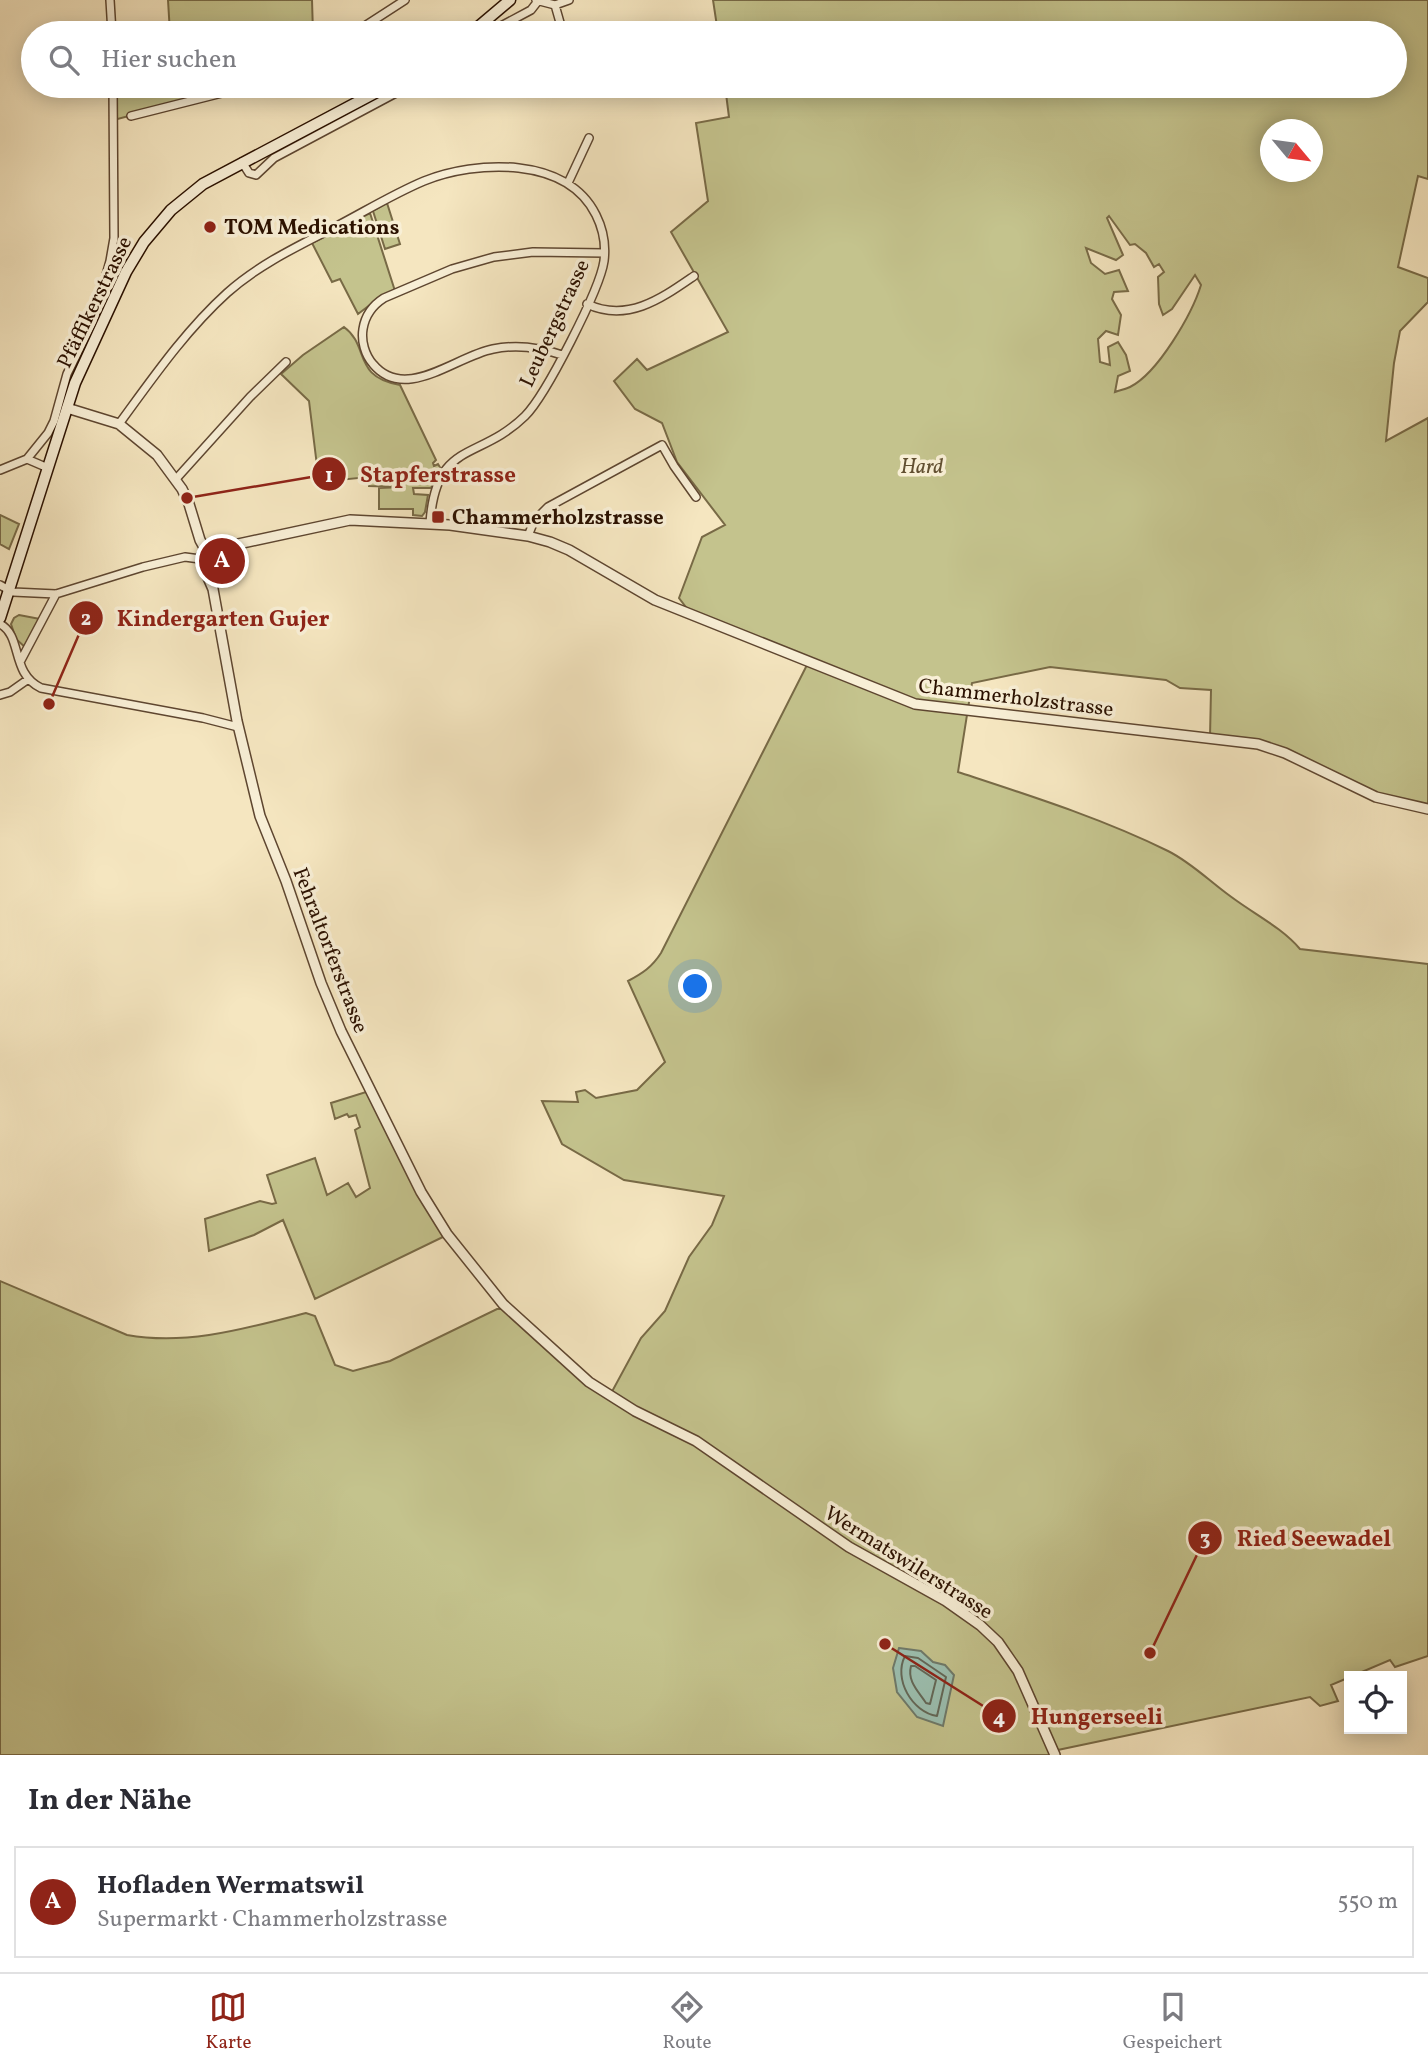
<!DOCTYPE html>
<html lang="de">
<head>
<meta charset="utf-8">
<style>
	body { margin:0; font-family:Vollkorn,serif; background:#f2f2f3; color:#2b2b33 }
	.controls { position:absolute; right:21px; bottom:21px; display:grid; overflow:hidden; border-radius:0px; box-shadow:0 4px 18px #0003 }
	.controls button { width:63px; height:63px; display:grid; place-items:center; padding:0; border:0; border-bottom:2px solid #e1e1e2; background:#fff; color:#2b2b33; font:35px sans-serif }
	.compass { position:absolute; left:1260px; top:119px; width:63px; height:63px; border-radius:50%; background:#fff; box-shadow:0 4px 18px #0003; rotate:119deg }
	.you { position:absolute; left:696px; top:987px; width:24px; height:24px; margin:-18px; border:5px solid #fff; border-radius:50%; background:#1a73e8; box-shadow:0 0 0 10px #1a73e833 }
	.badge { display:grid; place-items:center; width:46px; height:46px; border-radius:50%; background:#8f2418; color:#fff; font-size:23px; font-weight:700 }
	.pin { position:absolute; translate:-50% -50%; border:4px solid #fff; box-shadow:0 2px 7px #0006 }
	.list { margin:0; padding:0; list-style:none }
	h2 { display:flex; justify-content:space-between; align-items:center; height:91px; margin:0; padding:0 28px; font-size:30px }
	h2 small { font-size:23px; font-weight:400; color:#7c7c81 }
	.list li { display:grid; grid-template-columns:46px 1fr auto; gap:21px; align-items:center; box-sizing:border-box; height:112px; margin:0 14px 14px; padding:0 14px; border:2px solid #e1e1e2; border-radius:0px }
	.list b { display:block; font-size:26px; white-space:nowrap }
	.list p { margin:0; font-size:23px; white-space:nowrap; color:#7c7c81 }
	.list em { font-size:23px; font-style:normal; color:#7c7c81 }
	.icon { flex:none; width:38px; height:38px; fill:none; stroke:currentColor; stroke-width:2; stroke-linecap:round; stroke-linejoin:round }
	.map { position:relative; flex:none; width:1428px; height:1755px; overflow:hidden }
	.search { position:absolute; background:#fff; box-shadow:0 4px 18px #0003; left:21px; right:21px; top:21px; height:77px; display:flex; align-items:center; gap:18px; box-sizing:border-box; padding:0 24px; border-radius:38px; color:#7c7c81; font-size:26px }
	.sheet { height:217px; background:#fff }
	nav { display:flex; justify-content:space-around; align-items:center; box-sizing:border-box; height:98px; border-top:2px solid #e1e1e2; background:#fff; font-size:19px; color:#7c7c81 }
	nav a { display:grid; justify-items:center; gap:4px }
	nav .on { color:#8f2418 }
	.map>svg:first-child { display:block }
	.green { fill:#c4c38d; stroke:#786a46; stroke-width:2; fill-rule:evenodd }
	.water { fill:#9cc0b1; stroke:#6f7a6a; stroke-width:2 }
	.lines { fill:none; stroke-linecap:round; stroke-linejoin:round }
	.shore { stroke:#646858; stroke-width:2 }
	.minor-casing { stroke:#5e4630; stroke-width:10 }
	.tertiary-casing { stroke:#5e4630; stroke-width:12 }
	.secondary-casing { stroke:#2b1100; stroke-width:13 }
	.minor { stroke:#f8efd6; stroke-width:7 }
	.tertiary { stroke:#f8efd6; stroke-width:9 }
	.secondary { stroke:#f8efd6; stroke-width:10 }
	.poi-dot { fill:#8f2418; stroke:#f8efd6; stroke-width:2.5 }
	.labels { text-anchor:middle; stroke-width:7; stroke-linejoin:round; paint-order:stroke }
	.poi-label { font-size:21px; font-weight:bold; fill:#2b1100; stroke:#f8efd6; text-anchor:start }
	.street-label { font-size:21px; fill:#2b1100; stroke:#f8efd6 }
	.park-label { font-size:21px; font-style:italic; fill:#614f31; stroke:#f8efd6 }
	.leader { fill:none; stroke:#8f2418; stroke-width:2.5 }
	.callout-dot { fill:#8f2418; stroke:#f8efd6; stroke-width:2.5 }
	.mark-label { font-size:21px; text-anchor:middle; font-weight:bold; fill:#fff }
	.callout-label { font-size:23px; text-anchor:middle; font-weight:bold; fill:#8f2418; stroke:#f8efd6; stroke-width:7; stroke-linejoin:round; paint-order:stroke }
</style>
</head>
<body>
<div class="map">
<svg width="1428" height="1755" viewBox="0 0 1428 1755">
	<rect width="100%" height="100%" fill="#f5e6c0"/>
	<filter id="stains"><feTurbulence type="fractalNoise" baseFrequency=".00286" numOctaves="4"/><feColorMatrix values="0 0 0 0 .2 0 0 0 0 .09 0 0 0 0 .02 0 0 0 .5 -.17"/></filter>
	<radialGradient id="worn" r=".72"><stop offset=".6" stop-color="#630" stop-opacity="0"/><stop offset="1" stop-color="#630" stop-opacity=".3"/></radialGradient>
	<path class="green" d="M 168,0 L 312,0 L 313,33 L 170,33 Z
		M 713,0 L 1428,0 L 1428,179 L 1418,176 L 1398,267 L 1428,278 L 1428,302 L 1400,331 L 1394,363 L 1386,441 L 1428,418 L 1428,809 L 1395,803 L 1285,753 L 1210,737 L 1211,690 L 1180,688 L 1166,680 L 1050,667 L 972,683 L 958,772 C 1028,795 1101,818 1168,851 C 1194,864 1213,885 1237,901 C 1258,916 1283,929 1300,949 L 1428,964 L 1428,1656 L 1395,1667 L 1390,1660 L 1331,1685 L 1338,1701 L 1320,1706 L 1310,1697 L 1053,1751 L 1055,1755 L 0,1755 L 0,1281 L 127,1335 C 188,1346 247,1328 306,1313 L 315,1316 L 335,1365 L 353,1371 L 390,1361 L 497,1309 L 503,1309 L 608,1399 L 641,1338 L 665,1311 L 689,1257 L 712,1225 L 724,1196 L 624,1180 L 562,1144 L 542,1101 L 578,1102 L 576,1092 L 585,1090 L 596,1098 L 637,1090 L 665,1062 L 628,981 C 643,973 652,967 661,953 L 808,663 L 692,615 L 679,598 L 702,537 L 725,525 L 677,462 L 662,423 L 635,409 L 614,381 L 637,359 L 647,370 L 728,332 L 671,232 L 708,201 L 696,123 L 729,117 L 725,86 L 1395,86 L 1395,33 L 718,33 ZM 1270,130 L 1312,130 L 1312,172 L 1270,172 ZM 1109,216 L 1130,245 L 1135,244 L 1146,253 L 1154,267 L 1159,264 L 1164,272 L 1158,277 L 1159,304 L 1163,315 L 1172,309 L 1195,275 L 1201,285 C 1192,314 1158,373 1130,387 C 1126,389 1120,390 1115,392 L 1118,376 L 1130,371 L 1126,355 L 1118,342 L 1108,347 L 1110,365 L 1100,362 L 1098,339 L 1106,331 L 1118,335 L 1121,315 L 1112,299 L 1114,292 L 1128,291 L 1119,270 L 1105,274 L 1091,263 L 1086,248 L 1116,260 L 1123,255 L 1107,218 Z
		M 113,86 L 240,86 L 114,120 Z
		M 387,203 L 400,244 L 385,249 L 373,211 Z
		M 370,213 L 395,291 L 375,301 L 358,314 L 340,279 L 332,282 L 312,243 Z
		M 344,327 C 370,346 352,377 400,385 L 436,460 L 433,463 L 434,466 L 438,464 L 441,469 L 431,488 L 413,488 L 414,494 L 428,495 L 425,512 L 422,516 L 413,515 L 413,509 L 379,509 L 379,488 L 403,487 L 369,486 L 368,477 L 319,482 L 309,401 L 281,374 L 303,355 Z
		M 0,515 L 19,524 L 9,549 L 0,544 Z
		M 19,615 L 40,619 L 26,648 L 16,639 L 11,624 L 14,618 Z
		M 366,1092 L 370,1093 L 445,1236 L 315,1299 L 283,1220 L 254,1235 L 209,1251 L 205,1219 L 260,1201 L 272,1204 L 276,1203 L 267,1175 L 315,1158 L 327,1195 L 348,1183 L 356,1197 L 370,1188 L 355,1130 L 360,1127 L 356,1115 L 349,1117 L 347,1114 L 335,1119 L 331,1103 Z"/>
	<path class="water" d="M 899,1648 L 921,1651 L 933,1662 L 945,1665 L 954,1675 L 943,1726 L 917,1717 L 897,1692 L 893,1668 Z"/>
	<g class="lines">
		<path class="shore" d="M 905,1656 L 918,1658 L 946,1677 L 937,1716 C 912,1712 893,1679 905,1656 Z
			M 911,1666 L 915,1666 L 936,1680 L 930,1704 L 926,1703 C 918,1691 907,1681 911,1666 Z"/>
		<g class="minor-casing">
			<path id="minor" d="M 110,0 L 112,33
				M 536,0 L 555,5 L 569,0
				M 555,5 L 563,33
				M 354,33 L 405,0
				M 488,33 L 531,10 L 538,1
				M 586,86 L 589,91
				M 131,116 L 222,93 L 240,86
				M 242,162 L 249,173 L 256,175 L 274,158 L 409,86
				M 568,183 L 589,138
				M 587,304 C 628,323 662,298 694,276
				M 562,355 C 539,347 517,344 493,349 C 456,356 405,403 373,364 C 365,355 361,341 363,329 C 365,316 373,305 384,298 L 452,269 L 494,257 L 533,252 L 604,253
				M 119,424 C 152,379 185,331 227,293 C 258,265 298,246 335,227 C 364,212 393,194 424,181 C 476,160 567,156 596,215 C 603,229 606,245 604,261 C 600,289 546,395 525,416 C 478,462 436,439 430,523
				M 27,459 L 48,433 L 54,421 L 67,374 L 93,321 L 110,261 L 114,238 L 113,86
				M 0,470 L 27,459 L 48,468
				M 176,479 L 250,397 L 286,362
				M 528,536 L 534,521 L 548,507 L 662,445 L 674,466 L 696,497
				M 0,585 L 13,592 L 56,594 L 143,567 L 185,557 L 200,559
				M 0,624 C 23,636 10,673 41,688 L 203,718 L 238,727
				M 20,662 L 56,594
				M 0,695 L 10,692 L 27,680"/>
		</g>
		<g class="tertiary-casing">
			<path id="tertiary" d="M 67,408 L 119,424 L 157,455 L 182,489 L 189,504 L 200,540 L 205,549
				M 205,549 L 200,559 L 213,589 L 237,721 L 260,816 L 286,881 L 321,983 L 341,1031 L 421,1192 L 447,1234 L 503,1304 L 589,1382 L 635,1411 L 696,1441 L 849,1547 L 946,1601 L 980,1625 L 998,1642 L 1018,1671 L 1055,1755
				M 205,549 L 215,549 L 350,520 L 450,525 L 528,536 L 550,542 L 569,550 L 655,600 L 915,704 L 1258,744 L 1285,753 L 1376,797 L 1428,809"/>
		</g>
		<g class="secondary-casing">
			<path id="secondary" d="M 471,33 L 510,0
				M 0,618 L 75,383 L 126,272 L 144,242 L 171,210 L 203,184 L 388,86"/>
		</g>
		<use href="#minor" class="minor"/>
		<use href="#tertiary" class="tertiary"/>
		<use href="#secondary" class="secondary"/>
	</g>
	<g class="poi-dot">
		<circle cx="210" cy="227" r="7"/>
		<rect x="431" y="510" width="14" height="14" rx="3.5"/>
	</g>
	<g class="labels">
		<g class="poi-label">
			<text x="224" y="234">TOM Medications</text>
			<text x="452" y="524">Chammerholzstrasse</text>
		</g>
		<g class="street-label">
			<text transform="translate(94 302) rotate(-64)" y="7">Pfäffikerstrasse</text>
			<text transform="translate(554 323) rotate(-65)" y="7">Leubergstrasse</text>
			<text transform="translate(1016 697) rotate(7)" y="7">Chammerholzstrasse</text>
			<text transform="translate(331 950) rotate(69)" y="7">Fehraltorferstrasse</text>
			<text transform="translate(909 1562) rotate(32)" y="7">Wermatswilerstrasse</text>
		</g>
		<g class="park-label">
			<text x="922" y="473">Hard</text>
		</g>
	</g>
	<path class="leader" d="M187 498L329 474M49 704L86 618M1150 1653L1205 1538M885 1644L999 1716"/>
	<g class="callout-dot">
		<circle cx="187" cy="498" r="7"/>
		<circle cx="49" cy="704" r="7"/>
		<circle cx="1150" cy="1653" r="7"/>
		<circle cx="885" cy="1644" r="7"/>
		<circle cx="329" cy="474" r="18"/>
		<circle cx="86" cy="618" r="18"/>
		<circle cx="1205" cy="1538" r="18"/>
		<circle cx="999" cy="1716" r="18"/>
	</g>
	<g class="mark-label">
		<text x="329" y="482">1</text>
		<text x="86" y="625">2</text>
		<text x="1205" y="1545">3</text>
		<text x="999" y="1724">4</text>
	</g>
	<g class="callout-label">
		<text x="438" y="482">Stapferstrasse</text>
		<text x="223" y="626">Kindergarten Gujer</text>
		<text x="1314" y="1546">Ried Seewadel</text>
		<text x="1097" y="1724">Hungerseeli</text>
	</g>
	<rect width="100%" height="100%" filter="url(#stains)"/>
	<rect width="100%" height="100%" fill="url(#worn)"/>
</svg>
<div class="controls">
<button><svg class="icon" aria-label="locate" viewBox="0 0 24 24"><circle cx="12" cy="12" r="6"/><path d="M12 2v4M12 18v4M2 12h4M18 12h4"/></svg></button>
</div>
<svg class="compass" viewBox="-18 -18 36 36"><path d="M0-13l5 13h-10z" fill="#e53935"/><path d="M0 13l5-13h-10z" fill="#7c7c81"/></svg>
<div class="you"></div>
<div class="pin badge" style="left:222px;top:561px">A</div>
<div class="search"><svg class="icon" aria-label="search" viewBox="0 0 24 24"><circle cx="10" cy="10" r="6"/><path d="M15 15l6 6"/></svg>Hier suchen</div>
</div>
<section class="sheet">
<h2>In der Nähe<small></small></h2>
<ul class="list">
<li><span class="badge">A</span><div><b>Hofladen Wermatswil</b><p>Supermarkt · Chammerholzstrasse</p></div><em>550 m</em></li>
</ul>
</section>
<nav>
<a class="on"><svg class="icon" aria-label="map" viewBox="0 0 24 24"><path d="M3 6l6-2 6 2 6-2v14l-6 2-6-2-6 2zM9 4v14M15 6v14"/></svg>Karte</a>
<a><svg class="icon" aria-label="directions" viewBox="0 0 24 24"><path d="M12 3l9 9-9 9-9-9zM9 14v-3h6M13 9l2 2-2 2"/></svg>Route</a>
<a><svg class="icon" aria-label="saved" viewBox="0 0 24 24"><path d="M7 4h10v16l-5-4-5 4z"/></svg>Gespeichert</a>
</nav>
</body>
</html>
